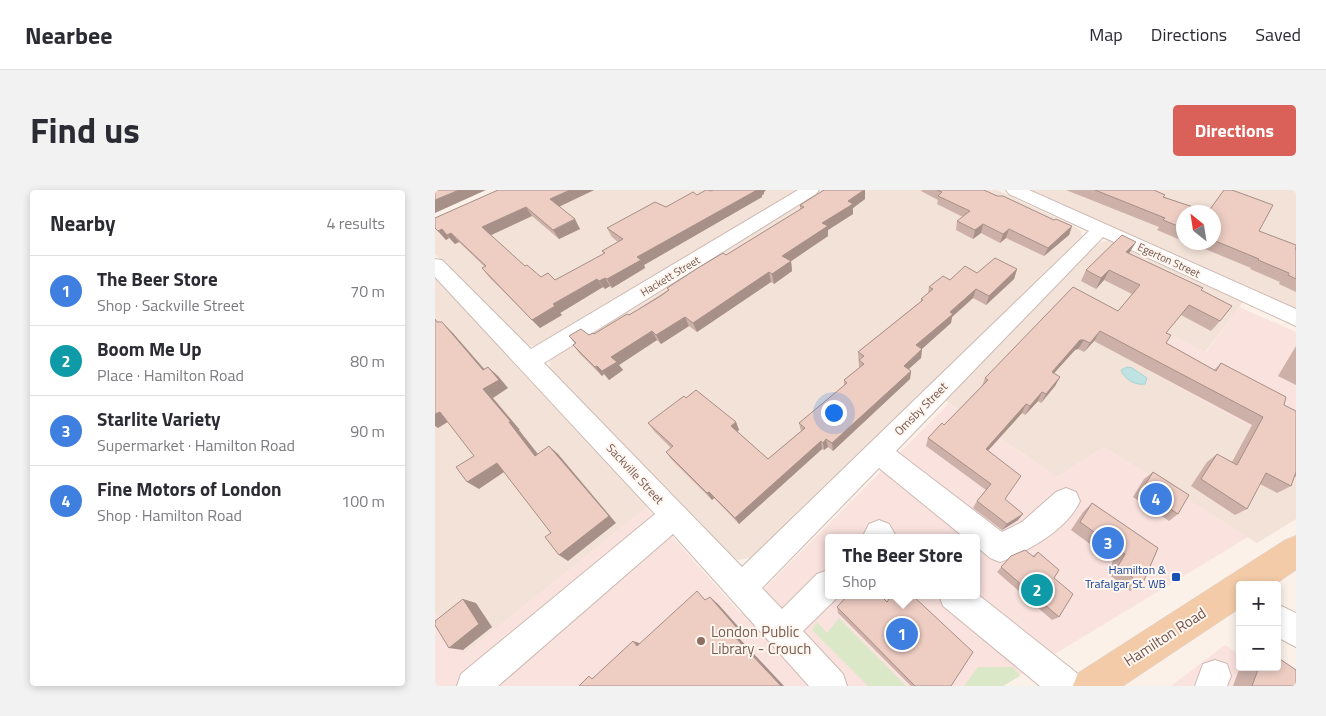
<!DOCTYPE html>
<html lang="en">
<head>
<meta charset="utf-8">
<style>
	body { margin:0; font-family:"Titillium Web",sans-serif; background:#f2f2f3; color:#2b2b33 }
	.controls { position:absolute; right:15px; bottom:15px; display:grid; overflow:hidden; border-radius:5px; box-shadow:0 2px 8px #0003 }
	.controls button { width:45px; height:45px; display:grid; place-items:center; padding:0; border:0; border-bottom:1px solid #e1e1e2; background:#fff; color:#2b2b33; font:25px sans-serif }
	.compass { position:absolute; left:741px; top:15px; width:45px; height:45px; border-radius:50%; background:#fff; box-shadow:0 2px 8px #0003; rotate:330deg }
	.you { position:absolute; left:398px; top:222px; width:18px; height:18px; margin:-12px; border:4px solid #fff; border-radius:50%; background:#1a73e8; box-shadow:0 0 0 8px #1a73e833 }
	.badge { display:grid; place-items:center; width:32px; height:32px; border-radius:50%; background:#da6159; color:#fff; font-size:16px; font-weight:700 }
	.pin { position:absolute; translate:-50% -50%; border:2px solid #fff; box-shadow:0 1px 5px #0006 }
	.popup { position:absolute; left:390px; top:344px; width:155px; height:65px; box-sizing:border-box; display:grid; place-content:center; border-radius:5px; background:#fff; filter:drop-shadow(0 1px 4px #0005); font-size:16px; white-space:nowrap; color:#7c7c81 }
	.popup b { font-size:19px; color:#2b2b33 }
	.popup::after { content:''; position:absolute; left:50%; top:100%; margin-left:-10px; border:10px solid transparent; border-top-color:#fff }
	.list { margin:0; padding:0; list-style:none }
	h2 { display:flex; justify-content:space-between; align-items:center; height:65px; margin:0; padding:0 20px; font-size:21px }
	h2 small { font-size:16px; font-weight:400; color:#7c7c81 }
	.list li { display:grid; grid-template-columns:32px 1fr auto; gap:15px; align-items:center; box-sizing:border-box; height:70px; padding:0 20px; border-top:1px solid #e1e1e2 }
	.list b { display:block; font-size:19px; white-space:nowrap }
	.list p { margin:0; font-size:16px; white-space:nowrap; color:#7c7c81 }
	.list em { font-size:16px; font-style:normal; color:#7c7c81 }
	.map { position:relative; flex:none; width:861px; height:496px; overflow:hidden; border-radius:5px }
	header { display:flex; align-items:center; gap:30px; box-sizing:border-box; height:70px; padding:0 25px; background:#fff; border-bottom:1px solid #e1e1e2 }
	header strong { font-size:24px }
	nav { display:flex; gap:28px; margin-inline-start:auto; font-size:18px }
	.intro { display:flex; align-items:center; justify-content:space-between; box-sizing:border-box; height:120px; padding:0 30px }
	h1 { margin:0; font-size:35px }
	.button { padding:12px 22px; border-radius:5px; background:#da6159; color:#fff; font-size:18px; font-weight:700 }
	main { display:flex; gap:30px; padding:0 30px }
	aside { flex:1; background:#fff; border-radius:5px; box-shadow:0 2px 8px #0003 }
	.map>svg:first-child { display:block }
	.residential { fill:#f2e2d8; fill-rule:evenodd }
	.commercial { fill:#fae2de; fill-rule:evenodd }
	.green { fill:#dae8c8 }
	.water { fill:#bfe3e3; stroke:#a6d4d4 }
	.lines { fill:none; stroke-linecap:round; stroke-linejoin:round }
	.minor-casing { stroke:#cebab3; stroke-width:2 }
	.major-casing { stroke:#d8d0ce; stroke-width:1 }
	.minor { fill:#fff; fill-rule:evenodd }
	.major { fill:#f3cba8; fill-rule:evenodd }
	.wall { fill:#cdb0a8 }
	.shaded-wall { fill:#a79088 }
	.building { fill:#eecdc3; stroke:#a79088 }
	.transit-dot { fill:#1a4fb4; stroke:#fef6ef; stroke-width:2 }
	.education-dot { fill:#8d6e63; stroke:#fef6ef; stroke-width:2 }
	.labels { text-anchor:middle; stroke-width:4; stroke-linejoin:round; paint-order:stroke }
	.far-street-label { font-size:11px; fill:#73564f; stroke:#fef6ef }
	.street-label { font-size:12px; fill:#73564f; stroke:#fef6ef }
	.transit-label { font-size:12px; fill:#164399; stroke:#fef6ef; text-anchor:end }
	.near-education-label { font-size:15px; fill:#785e54; stroke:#fef6ef; text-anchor:start }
	.near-street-label { font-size:15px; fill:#73564f; stroke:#fef6ef }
</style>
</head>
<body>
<header>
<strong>Nearbee</strong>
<nav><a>Map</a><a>Directions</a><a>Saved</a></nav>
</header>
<div class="intro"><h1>Find us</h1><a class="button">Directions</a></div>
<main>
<aside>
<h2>Nearby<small>4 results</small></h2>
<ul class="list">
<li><span class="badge" style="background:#3f7fe0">1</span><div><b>The Beer Store</b><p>Shop · Sackville Street</p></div><em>70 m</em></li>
<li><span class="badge" style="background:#0f9aa8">2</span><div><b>Boom Me Up</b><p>Place · Hamilton Road</p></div><em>80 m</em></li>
<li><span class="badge" style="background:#3f7fe0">3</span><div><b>Starlite Variety</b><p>Supermarket · Hamilton Road</p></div><em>90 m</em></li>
<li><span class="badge" style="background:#3f7fe0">4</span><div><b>Fine Motors of London</b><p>Shop · Hamilton Road</p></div><em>100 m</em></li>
</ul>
</aside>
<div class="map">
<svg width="861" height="496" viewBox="0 0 861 496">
	<rect width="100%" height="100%" fill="#fbf1e9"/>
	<path class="residential" d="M 78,0 L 366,0 L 101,156 L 89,155 L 0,64 L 0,36 Z
		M 387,0 L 562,0 L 639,36 L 646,41 L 647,46 L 318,367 L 304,370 L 287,365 L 114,182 L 115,171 L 123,162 Z
		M 595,0 L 861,0 L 861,119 ZM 748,22 L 778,22 L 778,52 L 748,52 Z
		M 669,51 L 674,51 L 808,112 L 770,162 L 861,262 L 861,329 L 822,353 L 669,257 L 622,287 L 507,208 L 661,55 Z
		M 0,83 L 217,313 L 29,464 L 0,421 Z"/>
	<path class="commercial" d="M 804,117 L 861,142 L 861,262 L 712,180 L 736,144 L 771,162 Z
		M 514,213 L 622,287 L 669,257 L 813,347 L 567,496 L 0,496 L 0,421 L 29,464 L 211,317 L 305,423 ZM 393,348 L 541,348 L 541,405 L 393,405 Z
		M 790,455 L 805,465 L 805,477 L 822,477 L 848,496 L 736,496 Z"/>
	<path class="green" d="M 404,428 L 471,496 L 433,496 L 377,440 L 382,432 L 392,443 Z
		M 543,477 L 578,477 L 585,486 L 568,496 L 529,496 Z"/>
	<path class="water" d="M 692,177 L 697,178 L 712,188 L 710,194 C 701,196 689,189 686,180 Z"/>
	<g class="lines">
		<g class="minor-casing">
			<path id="minor" d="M 363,0 L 384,0 L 381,4 L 109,173 L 307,377 L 654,41 L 574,4 L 571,0 L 594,0 L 861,119 L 861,136 L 668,47 L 461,261 L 567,342 L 587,332 L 621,302 L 631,298 L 641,302 L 645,311 C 632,340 593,361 565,372 L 555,368 L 541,356 L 541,348 L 530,348 L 444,278 L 327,398 L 347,419 L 382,384 L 393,380 L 393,405 L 404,406 L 368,441 L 408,484 L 412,496 L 374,496 L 238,344 L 63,496 L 22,496 L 26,484 L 220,324 L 0,87 L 0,69 L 7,70 L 96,159 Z
				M 444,330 L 454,334 L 462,348 L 427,348 L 434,334 Z
				M 541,403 L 643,484 L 647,496 L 605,496 L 508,416 L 504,405 L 541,405 Z
				M 842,414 L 861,423 L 861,457 L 842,447 Z
				M 780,470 L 792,474 L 796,486 L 792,496 L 760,496 L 768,474 Z"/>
		</g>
		<g class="major-casing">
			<path id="major" d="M 861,346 L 861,380 L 839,395 L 805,395 L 805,418 L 688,496 L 638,496 L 643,483 L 850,350 Z"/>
		</g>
		<use href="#minor" class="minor"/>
		<use href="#major" class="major"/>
	</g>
	<path class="wall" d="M 63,0 L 159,0 L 124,17 L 145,39 L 124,49 L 97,26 L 56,45 L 90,76 L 106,87 L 120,90 L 169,64 L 167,61 L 183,52 L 177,47 L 172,38 L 262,5 L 278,0 L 331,0 L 329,2 L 329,4 L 327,5 L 327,7 L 209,75 L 210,78 L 177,98 L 175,96 L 170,99 L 168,97 L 125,123 L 127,125 L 105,138 L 54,87 L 47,78 L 50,77 L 24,52 L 20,54 L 14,48 L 11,50 L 0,38 L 0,28 Z
		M 430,0 L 430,9 L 418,18 L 418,24 L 393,40 L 393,46 L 356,71 L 357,81 L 339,94 L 336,92 L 262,142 L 254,136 L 226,154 L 222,150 L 184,175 L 188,180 L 174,190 L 169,184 L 167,186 L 145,164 L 138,155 L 140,154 L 134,146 L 154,145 L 159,144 L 194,125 L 233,100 L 232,98 L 291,65 L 365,20 L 365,15 Z
		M 487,0 L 549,0 L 619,30 L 637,36 L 634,45 L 609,66 L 571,48 L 565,53 L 546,43 L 538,49 L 521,40 L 522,31 L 528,27 L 502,14 L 503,10 L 486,1 Z
		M 631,0 L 719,0 L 730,5 L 729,7 L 773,22 L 789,0 L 797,0 L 838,15 L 824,41 L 861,55 L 861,57 L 860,59 L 861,60 L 861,102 L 844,94 L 845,92 L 815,79 L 816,78 L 753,52 L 778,52 L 778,22 L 748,22 L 748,51 L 722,40 L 724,37 Z
		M 695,62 L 694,63 L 766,100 L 785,131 L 776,141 L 746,125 L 731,143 L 731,153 L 779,180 L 786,173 L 849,215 L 861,221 L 861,287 L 859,287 L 856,296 L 842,303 L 825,294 L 812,319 L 800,325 L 756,296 L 772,272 L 782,264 L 797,272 L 817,235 L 659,151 L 649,162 L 643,159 L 640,160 L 619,183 L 625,187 L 620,196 L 606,213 L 603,211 L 590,225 L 587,223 L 553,261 L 570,310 L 583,330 L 567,340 L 538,318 L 542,311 L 551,300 L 491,256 L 493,248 L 509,235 L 547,196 L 550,188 L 683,121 L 697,104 L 669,90 L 661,99 L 646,91 L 651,80 Z
		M 582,79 L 579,89 L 551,115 L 538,108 L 517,127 L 516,133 L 487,159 L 486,168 L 474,179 L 476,181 L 475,189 L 398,261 L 393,257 L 389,260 L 387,259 L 304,334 L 279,308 L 277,310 L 236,269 L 231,262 L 236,258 L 219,241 L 213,233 L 251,208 L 301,232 L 304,240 L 302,241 L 333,269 L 366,241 L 364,233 L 409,196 L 409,190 L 424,178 L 423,162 L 486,111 L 486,109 L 493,103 L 494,97 L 515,90 L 542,83 Z
		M 861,156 L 861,195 L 843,186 Z
		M 718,282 L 743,324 L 734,331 L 698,307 L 709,289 Z
		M 657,313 L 723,358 L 707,395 L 695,401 L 672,383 L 678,371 L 636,340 L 648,322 Z
		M 603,362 L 619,388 L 624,427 L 617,430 L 562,382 L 576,366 L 598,366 Z
		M 402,417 L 516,496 L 476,496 L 403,423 Z
		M 805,477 L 842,477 L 861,496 L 798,496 Z"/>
	<path class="shaded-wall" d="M 24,0 L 51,0 L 0,23 L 0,10 Z
		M 135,0 L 159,0 L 121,18 L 115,9 Z
		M 322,0 L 331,0 L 329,2 L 329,4 L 327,5 L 327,7 L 209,75 L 210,78 L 177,98 L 172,89 L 202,67 Z
		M 429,0 L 430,0 L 430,9 L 418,18 L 418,24 L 393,40 L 393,46 L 349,76 L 347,66 L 387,33 L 413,11 Z
		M 91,17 L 97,26 L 54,46 L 47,37 Z
		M 140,29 L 145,39 L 124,49 L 118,40 Z
		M 548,34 L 546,43 L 538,49 L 540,40 Z
		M 637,36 L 634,45 L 609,66 L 613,58 Z
		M 7,39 L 14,48 L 11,50 L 3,41 Z
		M 574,39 L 571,48 L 565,53 L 568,44 Z
		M 16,43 L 24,52 L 20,54 L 12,45 Z
		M 701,52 L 695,62 L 685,73 L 691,62 Z
		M 356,71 L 357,81 L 339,94 L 337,84 Z
		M 582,79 L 579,89 L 551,115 L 554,106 Z
		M 674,80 L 669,90 L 661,99 L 666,88 Z
		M 334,82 L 336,92 L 262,142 L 258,133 Z
		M 170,88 L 175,96 L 170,99 L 164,91 Z
		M 162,89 L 168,97 L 125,123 L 127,125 L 105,138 L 97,130 L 118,114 Z
		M 541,99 L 538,108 L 517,127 L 516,133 L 480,165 L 481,155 L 515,122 Z
		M 250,127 L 254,136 L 226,154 L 221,145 Z
		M 7,132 L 17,142 L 58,189 L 48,180 Z
		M 217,141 L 222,150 L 184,175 L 188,180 L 174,190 L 167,181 L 176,167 Z
		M 665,141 L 659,151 L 649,162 L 655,153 Z
		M 645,150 L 649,150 L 643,159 L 640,160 L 612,191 L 617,182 Z
		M 487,159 L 486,168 L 468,184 L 469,176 Z
		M 162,176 L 169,184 L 167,186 L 160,177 Z
		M 53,177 L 63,186 L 73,198 L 58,208 L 85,240 L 84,240 L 110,273 L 100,266 L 48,199 Z
		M 476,181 L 475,189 L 398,261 L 397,253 Z
		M 625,187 L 620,196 L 606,213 L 611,204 Z
		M 607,202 L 603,211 L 590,225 L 595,216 Z
		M 591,214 L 587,223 L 547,267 L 551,259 Z
		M 5,222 L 16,230 L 3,238 L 0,236 L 0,224 Z
		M 301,232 L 304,240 L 300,244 L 296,236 Z
		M 391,249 L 393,257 L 389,260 L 388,253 Z
		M 386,251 L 387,259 L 304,334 L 300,328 Z
		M 114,256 L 123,264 L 181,333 L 133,371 L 124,365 Z
		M 62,273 L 72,280 L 44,299 L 32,292 Z
		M 274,302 L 279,308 L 277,310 L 272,303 Z
		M 588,324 L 583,330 L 567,340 L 572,334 Z
		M 275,407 L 283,414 L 309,443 L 304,448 L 349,496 L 346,496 L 296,443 Z
		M 28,409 L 41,413 L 57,437 L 28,460 L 14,458 Z
		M 198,451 L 211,455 L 202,456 Z"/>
	<path class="building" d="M 0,0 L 24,0 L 0,10 Z
		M 63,0 L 135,0 L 115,9 L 140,29 L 118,40 L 91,17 L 47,37 L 90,76 L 92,75 L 106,87 L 113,83 L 120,90 L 170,63 L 167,61 L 188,49 L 172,38 L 220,12 L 231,17 L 258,2 L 262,5 L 271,0 L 273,0 L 276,1 L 278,0 L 322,0 L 202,67 L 206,70 L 172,89 L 170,88 L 164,91 L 162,89 L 118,114 L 120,116 L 97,130 L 47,78 L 51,76 L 16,43 L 12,45 L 7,39 L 3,41 L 0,38 L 0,28 Z
		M 389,0 L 429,0 L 413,11 L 418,14 L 387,33 L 393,36 L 347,66 L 356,71 L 337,84 L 334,82 L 258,133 L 250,127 L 221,145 L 217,141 L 176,167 L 182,172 L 167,181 L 162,176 L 160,177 L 138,155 L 141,153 L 134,146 L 146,139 L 154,145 L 158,143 L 159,144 L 192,124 L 194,125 L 224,107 L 234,100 L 232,98 L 263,78 L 288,63 L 291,65 L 369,17 L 365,15 Z
		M 502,0 L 549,0 L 562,6 L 568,6 L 619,30 L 621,29 L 637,36 L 613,58 L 574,39 L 568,44 L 548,34 L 540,40 L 522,31 L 535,21 L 503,6 L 507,2 Z
		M 660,0 L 719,0 L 730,5 L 728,7 L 773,22 L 789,0 L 797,0 L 838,15 L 824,41 L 861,55 L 861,57 L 860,59 L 861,60 L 861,89 L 853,85 L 854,83 L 823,70 L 824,69 L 778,50 L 778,22 L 748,22 L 748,38 L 728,30 L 730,28 Z
		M 687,45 L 701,52 L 691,62 L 768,98 L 766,100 L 797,116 L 785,131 L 754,115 L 731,143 L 736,145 L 731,153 L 781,181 L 786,173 L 851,207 L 849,215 L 861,221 L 861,282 L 856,296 L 831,283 L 812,319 L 766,289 L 782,264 L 802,275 L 828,227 L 665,141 L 655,153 L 649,150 L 645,150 L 617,182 L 625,187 L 611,204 L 607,202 L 595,216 L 591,214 L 551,259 L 586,286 L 570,309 L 588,324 L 572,334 L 542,311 L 556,294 L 493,248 L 507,233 L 509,235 L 553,190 L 550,188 L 638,97 L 683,121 L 705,95 L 674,80 L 666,88 L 651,80 Z
		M 560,68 L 582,79 L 554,106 L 541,99 L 515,122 L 518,124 L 481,155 L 487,159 L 469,176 L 476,181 L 397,253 L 391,249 L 388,253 L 386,251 L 300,328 L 274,302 L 272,303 L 231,262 L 238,256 L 213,233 L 249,206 L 251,208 L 261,200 L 301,232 L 296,236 L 333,269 L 370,238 L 364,233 L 412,193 L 409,190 L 429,174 L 424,170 L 429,166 L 423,162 L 488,110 L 486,109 L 498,99 L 494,97 L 508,86 L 515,90 L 530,76 L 542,83 Z
		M 0,129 L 2,132 L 7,132 L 48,180 L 53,177 L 64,190 L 48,199 L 76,232 L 74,232 L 100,266 L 114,256 L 174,326 L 124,365 L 110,347 L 116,343 L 62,273 L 32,292 L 21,277 L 39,266 L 5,222 L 0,224 Z
		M 718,282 L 754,305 L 743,324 L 707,300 Z
		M 657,313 L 723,358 L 707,395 L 683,376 L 690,364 L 645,332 Z
		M 590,360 L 599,367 L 603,362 L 624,380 L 619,388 L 638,404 L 624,427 L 566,377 L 576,366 Z
		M 262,401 L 270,410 L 275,407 L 302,438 L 296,443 L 346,496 L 144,496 L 154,486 L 157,489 L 198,451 L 202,456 Z
		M 413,405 L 445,405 L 452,412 L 457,405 L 477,405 L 538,462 L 516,496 L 480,496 L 402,417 Z
		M 28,409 L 44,434 L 14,458 L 0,435 L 0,431 Z
		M 842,467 L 861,480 L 861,496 L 817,496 L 824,477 L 842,477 Z"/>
	<rect class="transit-dot" x="736" y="382" width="10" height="10" rx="2.5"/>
	<circle class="education-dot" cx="266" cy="451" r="5"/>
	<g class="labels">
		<g class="far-street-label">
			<text transform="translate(734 70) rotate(25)" y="4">Egerton Street</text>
			<text transform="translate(235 86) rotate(-31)" y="4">Hackett Street</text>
		</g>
		<g class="street-label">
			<text transform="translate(486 219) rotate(-45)" y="4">Omsby Street</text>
			<text transform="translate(200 284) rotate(47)" y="4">Sackville Street</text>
		</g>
		<g class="transit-label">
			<text x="731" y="384">Hamilton &amp;<tspan x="731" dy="14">Trafalgar St. WB</tspan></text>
		</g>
		<g class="near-education-label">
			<text x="276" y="447">London Public<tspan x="276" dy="17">Library - Crouch</tspan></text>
		</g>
		<g class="near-street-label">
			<text transform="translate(730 447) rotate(-33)" y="5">Hamilton Road</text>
		</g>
	</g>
</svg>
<div class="controls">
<button>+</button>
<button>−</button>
</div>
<svg class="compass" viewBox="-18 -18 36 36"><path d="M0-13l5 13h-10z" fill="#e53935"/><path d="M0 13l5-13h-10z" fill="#7c7c81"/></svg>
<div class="you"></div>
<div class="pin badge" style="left:467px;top:444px;background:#3f7fe0">1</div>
<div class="popup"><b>The Beer Store</b>Shop</div>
<div class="pin badge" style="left:602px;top:400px;background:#0f9aa8">2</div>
<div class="pin badge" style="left:673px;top:353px;background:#3f7fe0">3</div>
<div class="pin badge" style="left:721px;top:309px;background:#3f7fe0">4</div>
</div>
</main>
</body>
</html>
